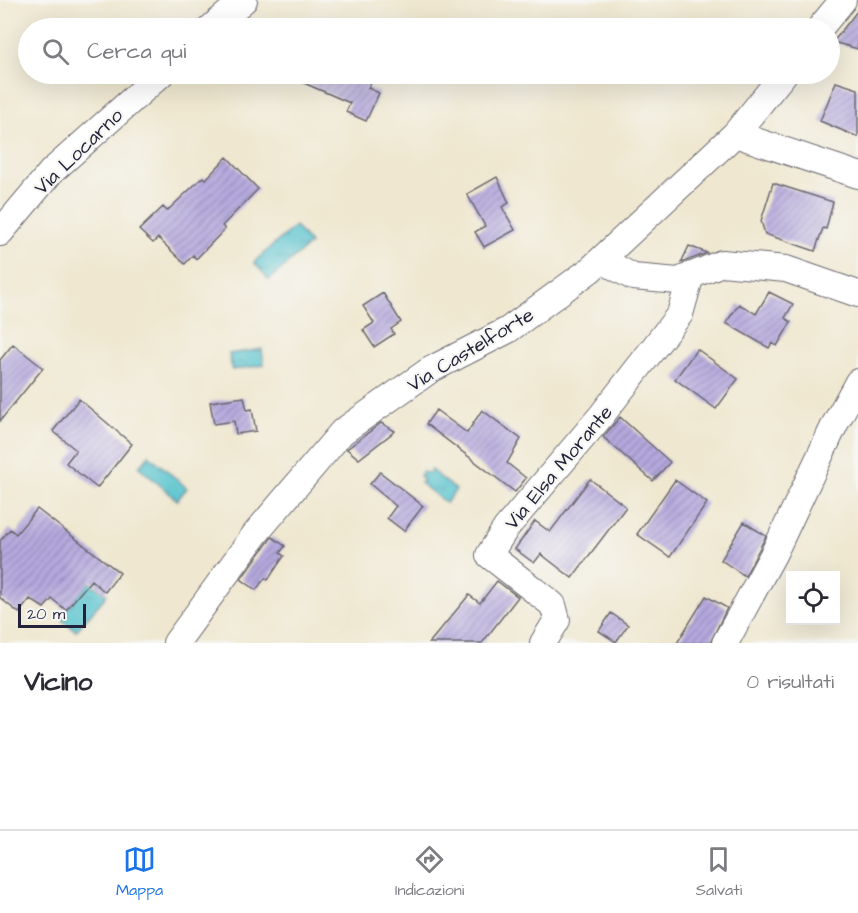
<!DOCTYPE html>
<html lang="it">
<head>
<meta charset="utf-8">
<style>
	body { margin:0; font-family:"Architects Daughter",sans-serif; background:#f2f2f3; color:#2b2b33 }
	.controls { position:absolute; right:18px; bottom:18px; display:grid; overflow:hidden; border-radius:0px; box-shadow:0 6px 24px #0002 }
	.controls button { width:54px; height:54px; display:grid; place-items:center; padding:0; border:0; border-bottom:2px solid #e1e1e2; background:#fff; color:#2b2b33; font:30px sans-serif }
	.scale { position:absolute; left:18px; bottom:15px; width:68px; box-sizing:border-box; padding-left:6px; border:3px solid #22223b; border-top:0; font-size:16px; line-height:21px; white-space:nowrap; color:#22223b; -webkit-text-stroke:4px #f6f6f2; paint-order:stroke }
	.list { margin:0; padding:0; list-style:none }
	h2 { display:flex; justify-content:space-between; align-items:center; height:78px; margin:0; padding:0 24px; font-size:26px }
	h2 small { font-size:20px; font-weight:400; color:#7c7c81 }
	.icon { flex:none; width:33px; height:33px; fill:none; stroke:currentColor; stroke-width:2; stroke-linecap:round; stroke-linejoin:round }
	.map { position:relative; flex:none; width:858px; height:643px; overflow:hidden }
	.search { position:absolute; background:#fff; box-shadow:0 6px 24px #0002; left:18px; right:18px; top:18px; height:66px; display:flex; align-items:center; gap:15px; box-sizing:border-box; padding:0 21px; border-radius:33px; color:#7c7c81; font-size:22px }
	.sheet { height:186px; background:#fff }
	nav { display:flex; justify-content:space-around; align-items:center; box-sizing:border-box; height:84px; border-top:2px solid #e1e1e2; background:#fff; font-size:16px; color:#7c7c81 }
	nav a { display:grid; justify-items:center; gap:3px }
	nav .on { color:#1a73e8 }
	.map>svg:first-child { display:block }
	.water { fill:url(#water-ripples); stroke:#3c7284; stroke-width:1.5 }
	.building { fill:url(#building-hatch) }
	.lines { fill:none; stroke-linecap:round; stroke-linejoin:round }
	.minor-casing { stroke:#6a676f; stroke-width:28 }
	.minor { stroke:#fff; stroke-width:26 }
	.labels { text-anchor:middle; stroke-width:4.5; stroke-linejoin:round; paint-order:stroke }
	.street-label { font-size:20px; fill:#22223b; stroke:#f6f6f2 }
</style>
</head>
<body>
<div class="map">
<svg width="858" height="643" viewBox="0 0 858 643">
	<defs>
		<pattern id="water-ripples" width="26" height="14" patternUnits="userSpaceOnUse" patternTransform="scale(1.5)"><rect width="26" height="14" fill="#55c2cd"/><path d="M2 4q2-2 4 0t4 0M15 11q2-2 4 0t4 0" fill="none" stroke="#4aa6b1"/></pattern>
		<pattern id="building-hatch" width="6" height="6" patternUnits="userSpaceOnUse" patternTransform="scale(1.5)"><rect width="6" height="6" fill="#b5a9de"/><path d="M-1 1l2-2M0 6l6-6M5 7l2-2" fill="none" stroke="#9389b5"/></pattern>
	</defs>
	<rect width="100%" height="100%" fill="#f6f6f2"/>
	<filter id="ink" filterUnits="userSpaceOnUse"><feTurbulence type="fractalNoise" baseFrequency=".0167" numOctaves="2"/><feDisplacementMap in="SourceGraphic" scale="12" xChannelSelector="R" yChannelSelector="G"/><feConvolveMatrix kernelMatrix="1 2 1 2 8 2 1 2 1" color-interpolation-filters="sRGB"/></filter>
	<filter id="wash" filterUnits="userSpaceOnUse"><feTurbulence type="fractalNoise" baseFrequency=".008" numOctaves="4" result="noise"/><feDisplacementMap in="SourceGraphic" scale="24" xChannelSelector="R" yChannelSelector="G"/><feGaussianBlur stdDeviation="1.35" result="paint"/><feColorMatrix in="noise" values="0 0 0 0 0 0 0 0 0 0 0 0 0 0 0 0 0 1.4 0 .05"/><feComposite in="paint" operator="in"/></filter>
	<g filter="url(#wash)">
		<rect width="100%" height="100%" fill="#efe7cf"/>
		<path class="water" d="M 295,226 L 310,244 L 269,280 L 254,262 Z
			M 262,349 L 264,365 L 232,370 L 229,354 Z
			M 149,455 L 187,488 L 177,500 L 139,467 Z
			M 431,470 L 456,490 L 446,503 L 420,483 L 423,480 L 420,476 L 422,472 L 429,473 Z
			M 89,582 L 107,595 L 76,631 L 63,621 L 62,615 Z"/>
		<g id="blocks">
			<path class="building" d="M 858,10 L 858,49 L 833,42 Z
				M 283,74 L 375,74 L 368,88 L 379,93 L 366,121 L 346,112 L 350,103 Z
				M 836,82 L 858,89 L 858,137 L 820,121 Z
				M 227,157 L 258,189 L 222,226 L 225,229 L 196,259 L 193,255 L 185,264 L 158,238 L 153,243 L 139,230 L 163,207 L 167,211 L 203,177 L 206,179 Z
				M 497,177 L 509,203 L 502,207 L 515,230 L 484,247 L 475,232 L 485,226 L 467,194 Z
				M 773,183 L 833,202 L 826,229 L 823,228 L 815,251 L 765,234 L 761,221 Z
				M 689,246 L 707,253 L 681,263 Z
				M 769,292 L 793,304 L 785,318 L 791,322 L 777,346 L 772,343 L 769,348 L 726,323 L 739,304 L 756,314 Z
				M 383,293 L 401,322 L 391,329 L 394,334 L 374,347 L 363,330 L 374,323 L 363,306 Z
				M 13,344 L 43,368 L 0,421 L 0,360 Z
				M 697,349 L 738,379 L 716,409 L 675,379 Z
				M 244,397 L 247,410 L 252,409 L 256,431 L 236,434 L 234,421 L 214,424 L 210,402 Z
				M 79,399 L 132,444 L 97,488 L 66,463 L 76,450 L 53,431 Z
				M 436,410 L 467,433 L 482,410 L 521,439 L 507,463 L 526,478 L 515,492 L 426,424 Z
				M 620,417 L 670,462 L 653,481 L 603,437 Z
				M 381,423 L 395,431 L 359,459 L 347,449 Z
				M 380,472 L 423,506 L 404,531 L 387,518 L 396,506 L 370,484 Z
				M 590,479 L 626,507 L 572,578 L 541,554 L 534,563 L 515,549 L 535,521 L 550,532 Z
				M 675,480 L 707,503 L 670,557 L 637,534 Z
				M 37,509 L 120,573 L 105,592 L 91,580 L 66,610 L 52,599 L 44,608 L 30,599 L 19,613 L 0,598 L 0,541 L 10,529 L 16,534 Z
				M 744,522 L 766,536 L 745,576 L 721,560 Z
				M 272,537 L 285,546 L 280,553 L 284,556 L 268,580 L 265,578 L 256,590 L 241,579 Z
				M 497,581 L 518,597 L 482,643 L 429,643 L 469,595 L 480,603 Z
				M 706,596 L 727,608 L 710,643 L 677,643 Z
				M 611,613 L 628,625 L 616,642 L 599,631 Z"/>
		</g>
	</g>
	<g filter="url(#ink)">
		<use href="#blocks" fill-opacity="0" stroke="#6a676f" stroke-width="1.5"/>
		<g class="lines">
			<g class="minor-casing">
				<path id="minor" d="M 211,28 L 244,0
					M 820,28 L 843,0
					M 735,134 L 858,175
					M 0,233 L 51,172 L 161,74
					M 602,260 L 633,277 L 678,281 L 722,263 L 786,269 L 858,294
					M 176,643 L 256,533 L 342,432 L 430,370 L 508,330 L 590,270 L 735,134 L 784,74
					M 543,643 L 557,620 L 553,605 L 489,555 L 506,528 L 601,416 L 680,314 L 691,275
					M 725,643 L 774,553 L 835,424 L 858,382"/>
			</g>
			<use href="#minor" class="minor"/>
		</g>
	</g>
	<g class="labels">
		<g class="street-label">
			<text transform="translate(78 151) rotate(-44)" y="7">Via Locarno</text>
			<text transform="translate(470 349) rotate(-31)" y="7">Via Castelforte</text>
			<text transform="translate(558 467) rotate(-50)" y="7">Via Elsa Morante</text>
		</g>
	</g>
</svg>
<div class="controls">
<button><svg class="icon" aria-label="locate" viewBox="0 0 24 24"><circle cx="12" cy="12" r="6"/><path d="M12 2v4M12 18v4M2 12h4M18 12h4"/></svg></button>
</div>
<div class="scale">20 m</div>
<div class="search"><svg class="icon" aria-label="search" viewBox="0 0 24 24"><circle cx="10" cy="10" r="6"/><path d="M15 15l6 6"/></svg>Cerca qui</div>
</div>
<section class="sheet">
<h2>Vicino<small>0 risultati</small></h2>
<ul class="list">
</ul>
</section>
<nav>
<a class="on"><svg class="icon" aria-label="map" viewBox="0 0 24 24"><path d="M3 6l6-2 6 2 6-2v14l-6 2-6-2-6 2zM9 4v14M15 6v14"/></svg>Mappa</a>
<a><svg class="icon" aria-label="directions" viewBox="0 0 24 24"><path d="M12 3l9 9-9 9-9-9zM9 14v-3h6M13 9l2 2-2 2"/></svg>Indicazioni</a>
<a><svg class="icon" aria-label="saved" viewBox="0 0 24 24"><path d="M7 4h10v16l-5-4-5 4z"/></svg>Salvati</a>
</nav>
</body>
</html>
